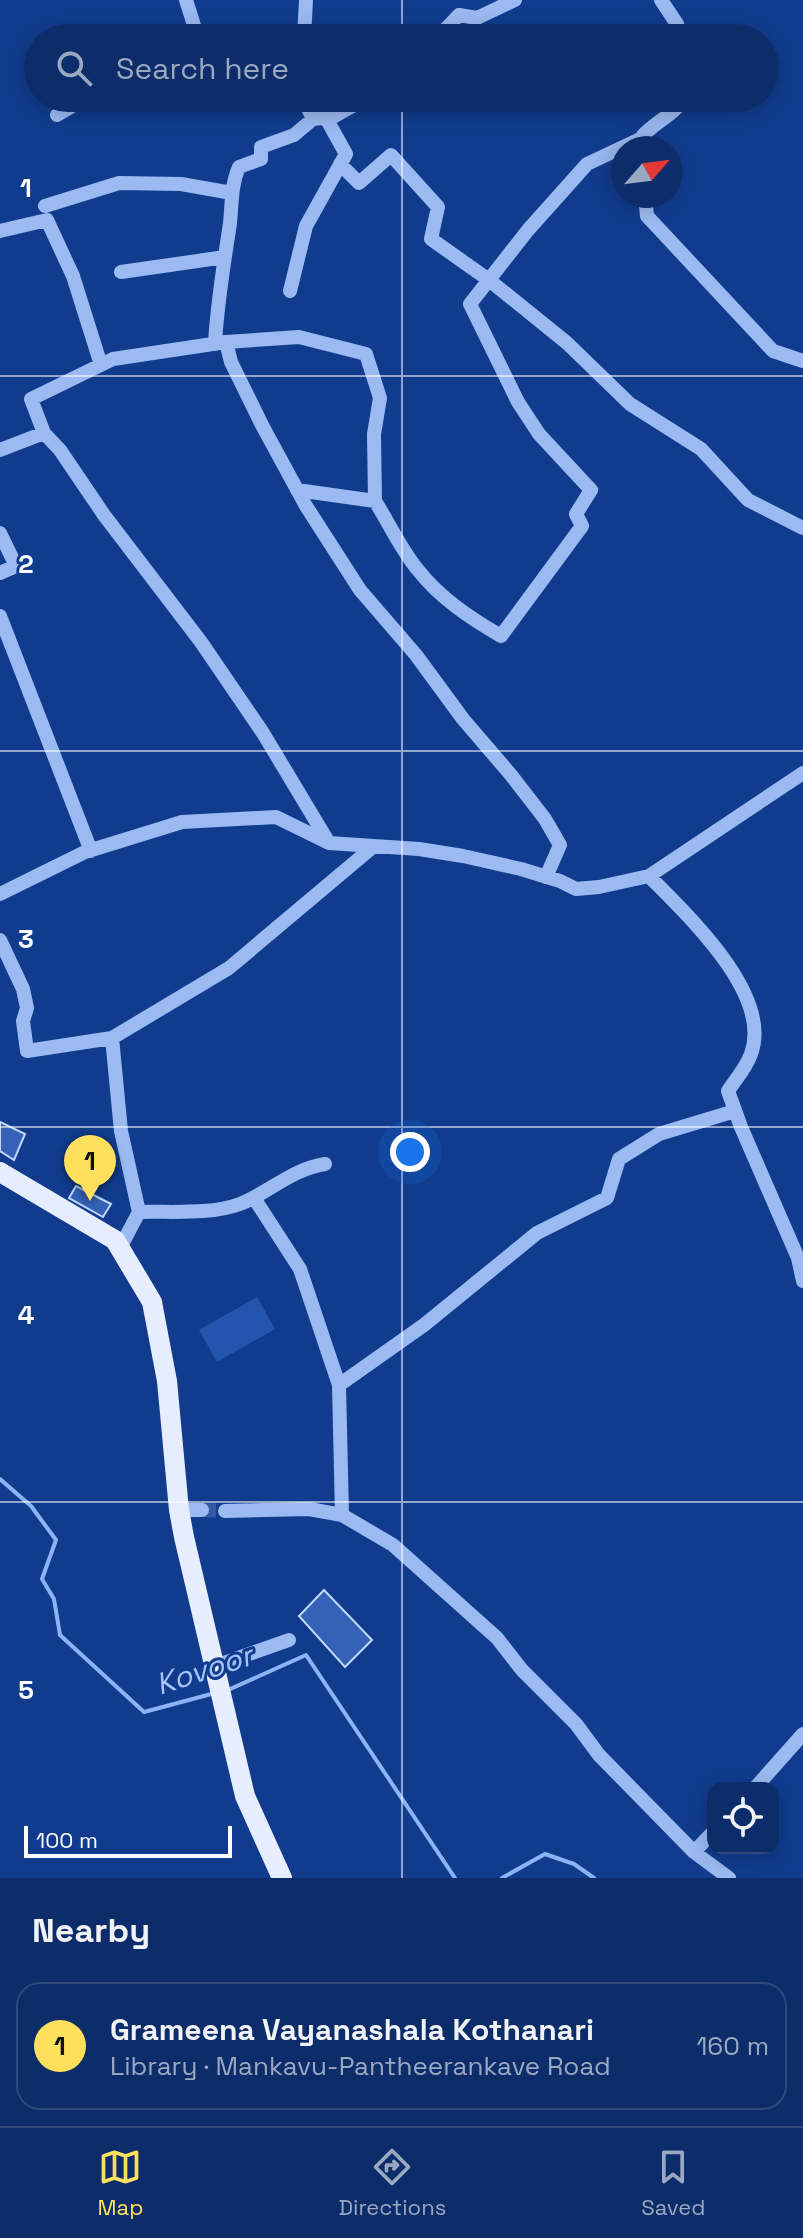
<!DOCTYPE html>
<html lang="en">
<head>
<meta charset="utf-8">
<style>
	body { margin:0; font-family:"Space Grotesk",sans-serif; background:#163570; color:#f1f3f6 }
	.controls { position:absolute; right:24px; bottom:24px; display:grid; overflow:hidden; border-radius:16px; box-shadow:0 4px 20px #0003 }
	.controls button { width:72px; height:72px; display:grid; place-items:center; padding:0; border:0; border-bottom:2px solid #2d497e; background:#0d2d6a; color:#f1f3f6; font:40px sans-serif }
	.compass { position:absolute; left:611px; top:136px; width:72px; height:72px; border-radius:50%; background:#0d2d6a; box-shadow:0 4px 20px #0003; rotate:62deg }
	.scale { position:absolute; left:24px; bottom:20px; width:208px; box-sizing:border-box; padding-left:8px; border:4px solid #fff; border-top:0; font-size:22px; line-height:28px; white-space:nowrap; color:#fff; -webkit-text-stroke:6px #113c8e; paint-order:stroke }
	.you { position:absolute; left:410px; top:1152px; width:28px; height:28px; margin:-20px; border:6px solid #fff; border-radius:50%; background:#1a73e8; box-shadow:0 0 0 12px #1a73e833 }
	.badge { display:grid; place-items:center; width:52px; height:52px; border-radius:50%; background:#ffe05c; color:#111; font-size:26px; font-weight:700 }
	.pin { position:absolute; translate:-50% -66px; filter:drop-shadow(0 2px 4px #0008) }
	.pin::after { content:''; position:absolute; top:42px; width:28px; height:24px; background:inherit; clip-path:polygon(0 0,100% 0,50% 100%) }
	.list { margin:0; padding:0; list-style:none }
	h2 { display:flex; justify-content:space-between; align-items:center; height:104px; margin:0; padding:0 32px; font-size:34px }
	h2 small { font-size:26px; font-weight:400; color:#9aa8c1 }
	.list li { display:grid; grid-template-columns:52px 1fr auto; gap:24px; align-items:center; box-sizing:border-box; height:128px; margin:0 16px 16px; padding:0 16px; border:2px solid #2d497e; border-radius:24px }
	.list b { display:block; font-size:30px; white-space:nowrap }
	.list p { margin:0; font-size:26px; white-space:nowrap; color:#9aa8c1 }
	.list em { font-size:26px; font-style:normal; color:#9aa8c1 }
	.icon { flex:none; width:44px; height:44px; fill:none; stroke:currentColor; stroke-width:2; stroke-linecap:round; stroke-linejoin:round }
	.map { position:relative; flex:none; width:803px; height:1878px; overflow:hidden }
	.search { position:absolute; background:#0d2d6a; box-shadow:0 4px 20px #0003; left:24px; right:24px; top:24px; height:88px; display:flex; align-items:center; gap:20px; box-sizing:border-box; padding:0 28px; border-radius:44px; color:#9aa8c1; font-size:30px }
	.sheet { height:248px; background:#0d2d6a }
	nav { display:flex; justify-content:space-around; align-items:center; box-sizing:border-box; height:112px; border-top:2px solid #2d497e; background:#0d2d6a; font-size:22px; color:#9aa8c1 }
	nav a { display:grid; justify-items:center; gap:4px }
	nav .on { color:#ffe05c }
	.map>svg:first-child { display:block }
	.green { fill:#2354ae }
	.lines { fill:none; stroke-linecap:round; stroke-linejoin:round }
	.stream { stroke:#8cb3f5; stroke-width:4 }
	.building { fill:#3562b6; stroke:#c2d7fd; stroke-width:2 }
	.minor-tunnel { stroke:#35599f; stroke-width:14; stroke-dasharray:14 7; stroke-linecap:butt }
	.minor { stroke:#9bbaf2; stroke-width:14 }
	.major { stroke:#e6edff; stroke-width:20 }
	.grid { fill:none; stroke:#fff; stroke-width:2; stroke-opacity:0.55 }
	.labels { text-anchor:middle; stroke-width:6; stroke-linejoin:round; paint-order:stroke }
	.water-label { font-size:30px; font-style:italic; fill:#a7c4f9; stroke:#113c8e }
	.grid-label { font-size:26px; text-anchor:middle; font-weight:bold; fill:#fff; stroke:#113c8e; stroke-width:6; stroke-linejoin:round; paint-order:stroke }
</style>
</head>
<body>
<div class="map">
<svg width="803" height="1878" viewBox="0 0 803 1878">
	<rect width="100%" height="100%" fill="#113c8e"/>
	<path class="green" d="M 257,1297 L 275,1329 L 217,1362 L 199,1330 Z"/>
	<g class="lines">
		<path class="stream" d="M 0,1479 L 31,1506 L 56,1540 L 42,1579 L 54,1599 L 60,1635 L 144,1712 L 215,1693
			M 228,1690 L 306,1655 L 455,1878
			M 502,1878 L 545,1854 L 574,1864 L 594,1878"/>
	</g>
	<path class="building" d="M 0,1122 L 25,1134 L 14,1160 L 0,1151 Z
		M 76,1186 L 111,1204 L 103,1217 L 69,1198 Z
		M 324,1590 L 372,1640 L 345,1667 L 299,1616 Z"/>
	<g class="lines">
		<path class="minor-tunnel" d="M 202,1510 L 225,1511"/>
		<path class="minor" d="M 186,0 L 198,38
			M 661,0 L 677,24 L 681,38
			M 304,38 L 306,0
			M 437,38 L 459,15 L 477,18 L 515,0
			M 303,98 L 313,119 L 333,117 L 367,98
			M 57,115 L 86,98
			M 640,145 L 640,139 C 652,123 675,115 684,98
			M 340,164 L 359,183 L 391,155 L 438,207 L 431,239 L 489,280 L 567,343 L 630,404 L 701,449 L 748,500 L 803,528
			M 645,196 L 647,216 L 773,351 L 803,361
			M 45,206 L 119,183 L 181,184 L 232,193
			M 0,231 L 47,220 L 73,276 L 101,365
			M 121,272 L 225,257
			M 290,291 L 306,226 L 346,154 L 326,118
			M 226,342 L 299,337 L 366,354 L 380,398 L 374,434 L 375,501 L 297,490
			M 215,344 C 217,303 224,264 230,223 C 232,204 231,185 239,167 L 261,159 L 261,147 L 294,135 L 313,119
			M 44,433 L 60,450 L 104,515 L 201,642 L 263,733 L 329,843
			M 0,450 L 44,433 L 31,399 L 113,359 L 226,342 L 231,362 L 263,427 L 306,506 L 360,590 L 416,655 L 463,719 L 511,775 L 545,819 L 560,845 L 546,877
			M 375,501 C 389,523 401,550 418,570 C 440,598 470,618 501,636 L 582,526 L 576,514 L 591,490 L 539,434 L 518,402 L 470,304 L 528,230 L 587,164 L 640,139
			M 0,533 L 16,566 L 0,573
			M 0,616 L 91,851
			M 649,876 C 687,915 773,994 751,1054 C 746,1068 736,1079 728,1091 L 741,1127 L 798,1258 L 803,1281
			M 0,894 L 85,852 L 182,822 L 276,817 L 329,843 L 419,849 L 463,856 L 521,869 L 560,881 L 576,889 L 599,887 L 649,876 L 803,773
			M 0,940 L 23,989 L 27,1008 L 23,1021 L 27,1051 L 112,1038 L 229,968 L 374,846
			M 112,1038 L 121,1131 L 139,1212
			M 254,1198 L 300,1269 L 339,1385 L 342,1515
			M 120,1248 L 139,1212 C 171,1211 210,1215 240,1204 C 270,1192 292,1169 325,1164
			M 339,1385 L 424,1325 L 537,1233 L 607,1198 L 619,1159 L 659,1134 L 735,1111
			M 179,1510 L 202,1510
			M 225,1511 L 309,1509 L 342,1515 L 393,1545 L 497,1638 L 522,1670 L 576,1724 L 599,1755 L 694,1852 L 729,1878
			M 215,1666 L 289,1640
			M 755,1788 L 803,1734
			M 694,1852 L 713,1832"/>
		<path class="major" d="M 0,1172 L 115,1240 L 152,1302 L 167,1381 L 179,1510 L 184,1537 L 245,1796 L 282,1878"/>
	</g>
	<path class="grid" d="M 402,0 L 402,38M 402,98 L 402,1878M 0,376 L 803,376M 0,751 L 803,751M 0,1127 L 803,1127M 0,1502 L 803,1502"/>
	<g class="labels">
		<g class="water-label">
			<text transform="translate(204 1670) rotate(-18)" y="10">Kovoor</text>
		</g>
	</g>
	<g class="grid-label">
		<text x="26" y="197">1</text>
		<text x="26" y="573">2</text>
		<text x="26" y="948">3</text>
		<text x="26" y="1324">4</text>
		<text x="26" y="1699">5</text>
	</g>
</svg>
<div class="controls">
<button><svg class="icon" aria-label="locate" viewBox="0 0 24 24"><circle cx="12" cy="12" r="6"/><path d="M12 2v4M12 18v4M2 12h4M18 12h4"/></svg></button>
</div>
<svg class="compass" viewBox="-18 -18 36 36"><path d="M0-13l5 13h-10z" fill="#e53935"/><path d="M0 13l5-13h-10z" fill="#9aa8c1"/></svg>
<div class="scale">100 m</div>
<div class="you"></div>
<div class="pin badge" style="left:90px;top:1201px">1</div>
<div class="search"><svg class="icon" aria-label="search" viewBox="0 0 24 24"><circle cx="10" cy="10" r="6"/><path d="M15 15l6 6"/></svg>Search here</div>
</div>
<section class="sheet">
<h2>Nearby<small></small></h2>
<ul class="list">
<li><span class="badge">1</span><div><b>Grameena Vayanashala Kothanari</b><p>Library · Mankavu-Pantheerankave Road</p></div><em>160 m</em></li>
</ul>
</section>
<nav>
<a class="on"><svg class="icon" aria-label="map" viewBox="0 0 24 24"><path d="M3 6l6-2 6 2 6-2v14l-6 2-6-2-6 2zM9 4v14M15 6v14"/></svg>Map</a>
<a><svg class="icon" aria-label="directions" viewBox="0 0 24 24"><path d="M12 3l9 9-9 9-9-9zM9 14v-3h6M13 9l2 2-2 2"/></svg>Directions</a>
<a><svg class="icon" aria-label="saved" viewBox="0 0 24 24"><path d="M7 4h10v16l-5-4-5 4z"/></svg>Saved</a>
</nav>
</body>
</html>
